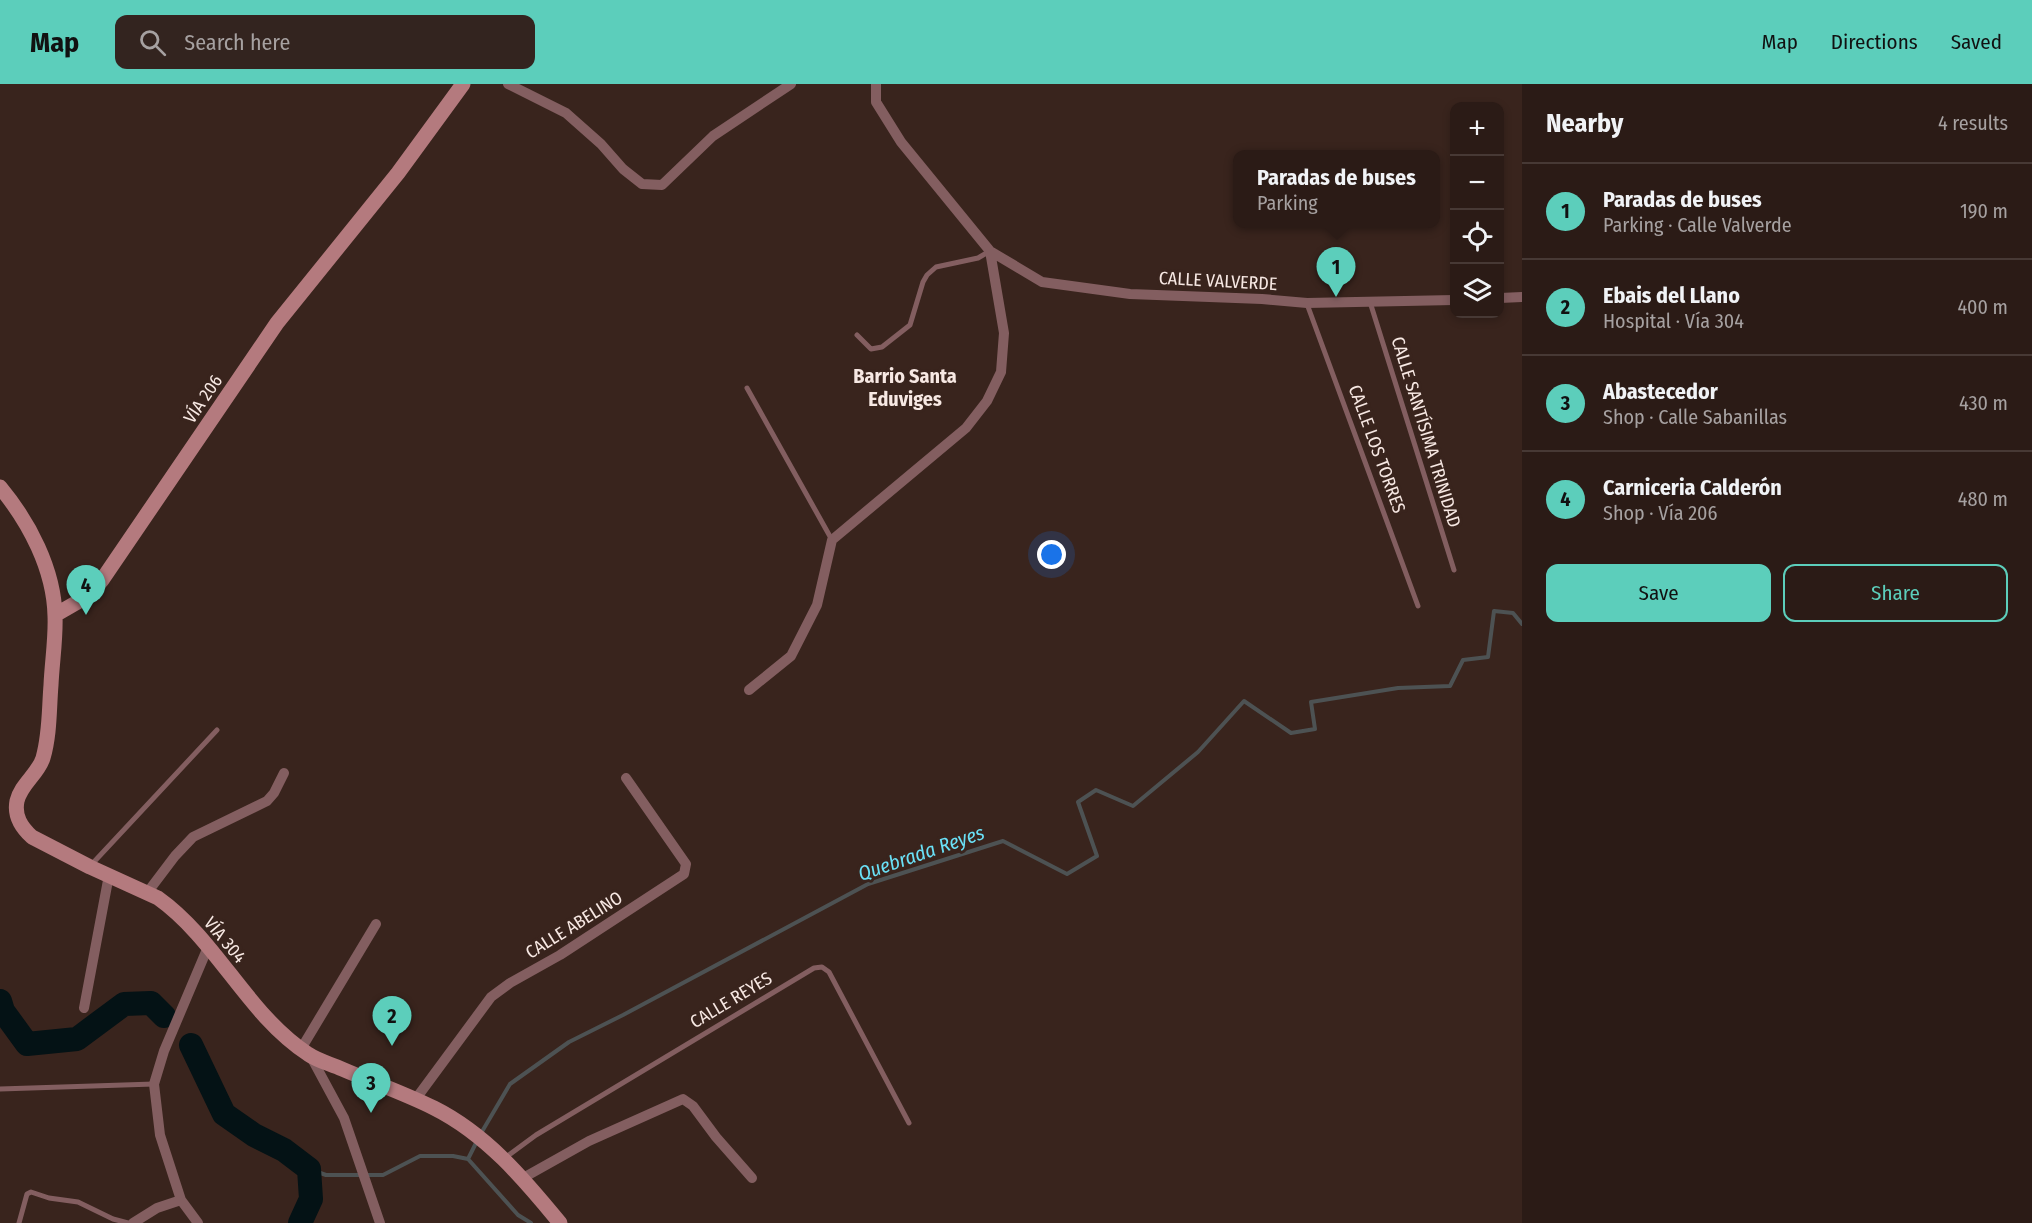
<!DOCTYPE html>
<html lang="en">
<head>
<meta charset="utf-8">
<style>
	body { margin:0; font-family:"Fira Sans Condensed",sans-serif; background:#33241f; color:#f1f3f6 }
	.controls { position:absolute; right:18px; top:18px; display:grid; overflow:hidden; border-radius:12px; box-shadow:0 3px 9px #0003 }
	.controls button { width:54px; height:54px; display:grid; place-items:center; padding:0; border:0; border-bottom:2px solid #473935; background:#2b1b16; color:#f1f3f6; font:30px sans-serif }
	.you { position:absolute; left:1052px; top:471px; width:21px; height:21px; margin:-15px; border:4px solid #fff; border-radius:50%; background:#1a73e8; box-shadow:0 0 0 9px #1a73e833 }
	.badge { display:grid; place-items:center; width:39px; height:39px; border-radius:50%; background:#5ccebb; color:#111; font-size:20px; font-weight:700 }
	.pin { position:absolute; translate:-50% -50px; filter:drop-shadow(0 2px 3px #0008) }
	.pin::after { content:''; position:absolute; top:32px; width:21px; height:18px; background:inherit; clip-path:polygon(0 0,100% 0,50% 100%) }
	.popup { position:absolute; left:1233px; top:66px; width:207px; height:78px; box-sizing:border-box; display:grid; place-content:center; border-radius:12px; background:#2b1b16; filter:drop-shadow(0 2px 4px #0005); font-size:20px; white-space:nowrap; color:#a6a1a1 }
	.popup b { font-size:22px; color:#f1f3f6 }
	.popup::after { content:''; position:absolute; left:50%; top:100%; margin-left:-12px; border:12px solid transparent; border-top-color:#2b1b16 }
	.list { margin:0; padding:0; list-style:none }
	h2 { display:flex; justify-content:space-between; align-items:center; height:78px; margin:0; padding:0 24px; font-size:26px }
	h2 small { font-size:20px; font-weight:400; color:#a6a1a1 }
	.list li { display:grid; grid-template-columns:39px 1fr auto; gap:18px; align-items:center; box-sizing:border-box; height:96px; padding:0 24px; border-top:2px solid #473935 }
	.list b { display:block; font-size:22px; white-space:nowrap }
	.list p { margin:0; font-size:20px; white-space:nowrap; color:#a6a1a1 }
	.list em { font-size:20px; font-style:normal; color:#a6a1a1 }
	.actions { display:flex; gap:12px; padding:18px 24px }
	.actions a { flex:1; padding:14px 0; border:2px solid #5ccebb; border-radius:12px; text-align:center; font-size:21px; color:#5ccebb }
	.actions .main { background:#5ccebb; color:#111 }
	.icon { flex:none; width:33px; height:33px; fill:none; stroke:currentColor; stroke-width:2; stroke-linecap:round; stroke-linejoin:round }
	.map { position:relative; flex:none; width:1522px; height:1139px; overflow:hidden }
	header { display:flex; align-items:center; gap:36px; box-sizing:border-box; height:84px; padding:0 30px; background:#5ccebb; color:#111 }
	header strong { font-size:28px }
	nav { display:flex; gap:33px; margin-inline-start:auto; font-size:21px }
	.search { width:420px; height:54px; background:#33241f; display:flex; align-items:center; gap:15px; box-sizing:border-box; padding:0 21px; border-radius:12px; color:#a6a1a1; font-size:22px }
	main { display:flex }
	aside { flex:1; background:#2b1b16 }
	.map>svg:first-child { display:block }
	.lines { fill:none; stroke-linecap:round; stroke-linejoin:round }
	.stream { stroke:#4d5253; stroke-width:4 }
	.river { stroke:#041215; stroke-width:24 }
	.lane { stroke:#835e60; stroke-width:5 }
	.street { stroke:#835e60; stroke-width:10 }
	.secondary { stroke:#b47a7e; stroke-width:15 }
	.labels { text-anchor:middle; stroke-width:6; stroke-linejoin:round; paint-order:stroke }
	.street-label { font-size:18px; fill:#f7e8e3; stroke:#39241d }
	.neighbourhood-label { font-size:20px; font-weight:bold; fill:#f7e8e3; stroke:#39241d }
	.water-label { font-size:20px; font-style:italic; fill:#6ae1f7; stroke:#39241d }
</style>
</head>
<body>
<header>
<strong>Map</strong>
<div class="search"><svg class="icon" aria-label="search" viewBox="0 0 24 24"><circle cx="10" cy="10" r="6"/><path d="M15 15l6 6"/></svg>Search here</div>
<nav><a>Map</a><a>Directions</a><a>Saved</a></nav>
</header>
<main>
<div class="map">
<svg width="1522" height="1139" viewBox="0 0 1522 1139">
	<rect width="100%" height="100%" fill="#39241d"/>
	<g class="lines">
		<path class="stream" d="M 480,1051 L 510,1000 L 569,958 L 623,931 L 868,800 L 1003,757 L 1067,790 L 1097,772 L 1078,718 L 1096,706 L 1133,722 L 1198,668 L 1244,617 L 1291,649 L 1315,645 L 1311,618 L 1398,604 L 1450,602 L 1463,576 L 1488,573 L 1494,527 L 1513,529 L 1522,540
			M 468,1075 L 477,1057
			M 309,1085 L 326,1091 L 383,1091 L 420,1072 L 453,1072 L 468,1075 L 518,1131 L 531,1139"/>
		<path class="river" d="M 0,917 L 3,927 L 27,960 L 77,955 L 124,920 L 151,919 L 164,932
			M 191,961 L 224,1030 L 254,1051 L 284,1066 L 309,1085 L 311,1115 L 300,1139"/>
		<path class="lane" d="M 1370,218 L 1454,486
			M 1307,220 L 1418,522
			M 857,251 L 871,265 L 882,263 L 910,241 L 923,198 L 927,191 L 936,183 L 978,174 L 990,167
			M 747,304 L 832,456
			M 92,780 L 217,646
			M 0,1005 L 154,1000
			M 506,1073 L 536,1051 L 784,902 L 814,884 L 822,883 L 829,888 L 909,1039
			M 19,1139 L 27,1110 L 31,1108 L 49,1114 L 78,1118 L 113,1135 L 128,1139"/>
		<path class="street" d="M 508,0 L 566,29 L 601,60 L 623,85 L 642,100 L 662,101 L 713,52 L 791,0
			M 876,0 L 876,18 L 901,58 L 990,167 L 1042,198 L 1130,210 L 1262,215 L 1307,219 L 1454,216
			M 1500,214 L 1522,213
			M 749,606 L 791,572 L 817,521 L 832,456 L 966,344 L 987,317 L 1001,288 L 1004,249 L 990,167
			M 147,809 L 175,772 L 193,753 L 267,717 L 274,709 L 284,689
			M 84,924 L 109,791
			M 301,965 L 376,840
			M 310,971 L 344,1034 L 380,1139
			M 415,1016 L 491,913 L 510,899 L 560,871 L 684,790 L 686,780 L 626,694
			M 523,1094 L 589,1057 L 683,1015 L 693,1022 L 716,1053 L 752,1094
			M 133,1139 L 157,1124 L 181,1116
			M 198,1139 L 181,1116 L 160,1051 L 154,1000 L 164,967 L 208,863"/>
		<path class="secondary" d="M 0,403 C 29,438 54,485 55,532 C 56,554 52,578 51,601 C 49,625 50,650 43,674 C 38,690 21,700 17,717 C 14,732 21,743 32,753 L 90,783 L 158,814 C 217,856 247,930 308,970 C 318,977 331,980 342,985 C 372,998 404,1009 434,1024 C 486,1050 524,1095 560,1139
			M 55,531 L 88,512 L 102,496 L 277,239 L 398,89 L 463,0"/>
	</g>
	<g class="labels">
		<g class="street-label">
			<text transform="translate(1218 197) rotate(3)" y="6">CALLE VALVERDE</text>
			<text transform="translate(203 315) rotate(-56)" y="6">VÍA 206</text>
			<text transform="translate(1426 348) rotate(73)" y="6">CALLE SANTÍSIMA TRINIDAD</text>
			<text transform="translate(1377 365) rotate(70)" y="6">CALLE LOS TORRES</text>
			<text transform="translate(574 841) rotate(-32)" y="6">CALLE ABELINO</text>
			<text transform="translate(225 856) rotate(50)" y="6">VÍA 304</text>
			<text transform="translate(731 916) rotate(-31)" y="6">CALLE REYES</text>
		</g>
		<g class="neighbourhood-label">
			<text x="905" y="299">Barrio Santa<tspan x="905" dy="23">Eduviges</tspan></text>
		</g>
		<g class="water-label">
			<text transform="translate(921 769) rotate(-19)" y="7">Quebrada Reyes</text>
		</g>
	</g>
</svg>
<div class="controls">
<button>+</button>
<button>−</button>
<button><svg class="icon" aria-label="locate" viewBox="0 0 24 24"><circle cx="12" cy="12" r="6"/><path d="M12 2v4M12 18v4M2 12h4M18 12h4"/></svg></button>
<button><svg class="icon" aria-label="layers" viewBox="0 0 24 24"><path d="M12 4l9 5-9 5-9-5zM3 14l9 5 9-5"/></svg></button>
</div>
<div class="you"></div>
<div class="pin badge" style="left:1336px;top:213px">1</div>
<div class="popup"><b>Paradas de buses</b>Parking</div>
<div class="pin badge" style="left:392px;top:962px">2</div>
<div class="pin badge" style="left:371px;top:1029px">3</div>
<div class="pin badge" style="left:86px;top:531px">4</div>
</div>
<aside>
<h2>Nearby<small>4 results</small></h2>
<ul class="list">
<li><span class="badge">1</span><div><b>Paradas de buses</b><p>Parking · Calle Valverde</p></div><em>190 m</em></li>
<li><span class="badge">2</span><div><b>Ebais del Llano</b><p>Hospital · Vía 304</p></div><em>400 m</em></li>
<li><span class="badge">3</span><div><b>Abastecedor</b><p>Shop · Calle Sabanillas</p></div><em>430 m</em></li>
<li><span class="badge">4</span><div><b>Carniceria Calderón</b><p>Shop · Vía 206</p></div><em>480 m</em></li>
</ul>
<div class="actions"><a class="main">Save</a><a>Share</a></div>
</aside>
</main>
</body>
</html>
